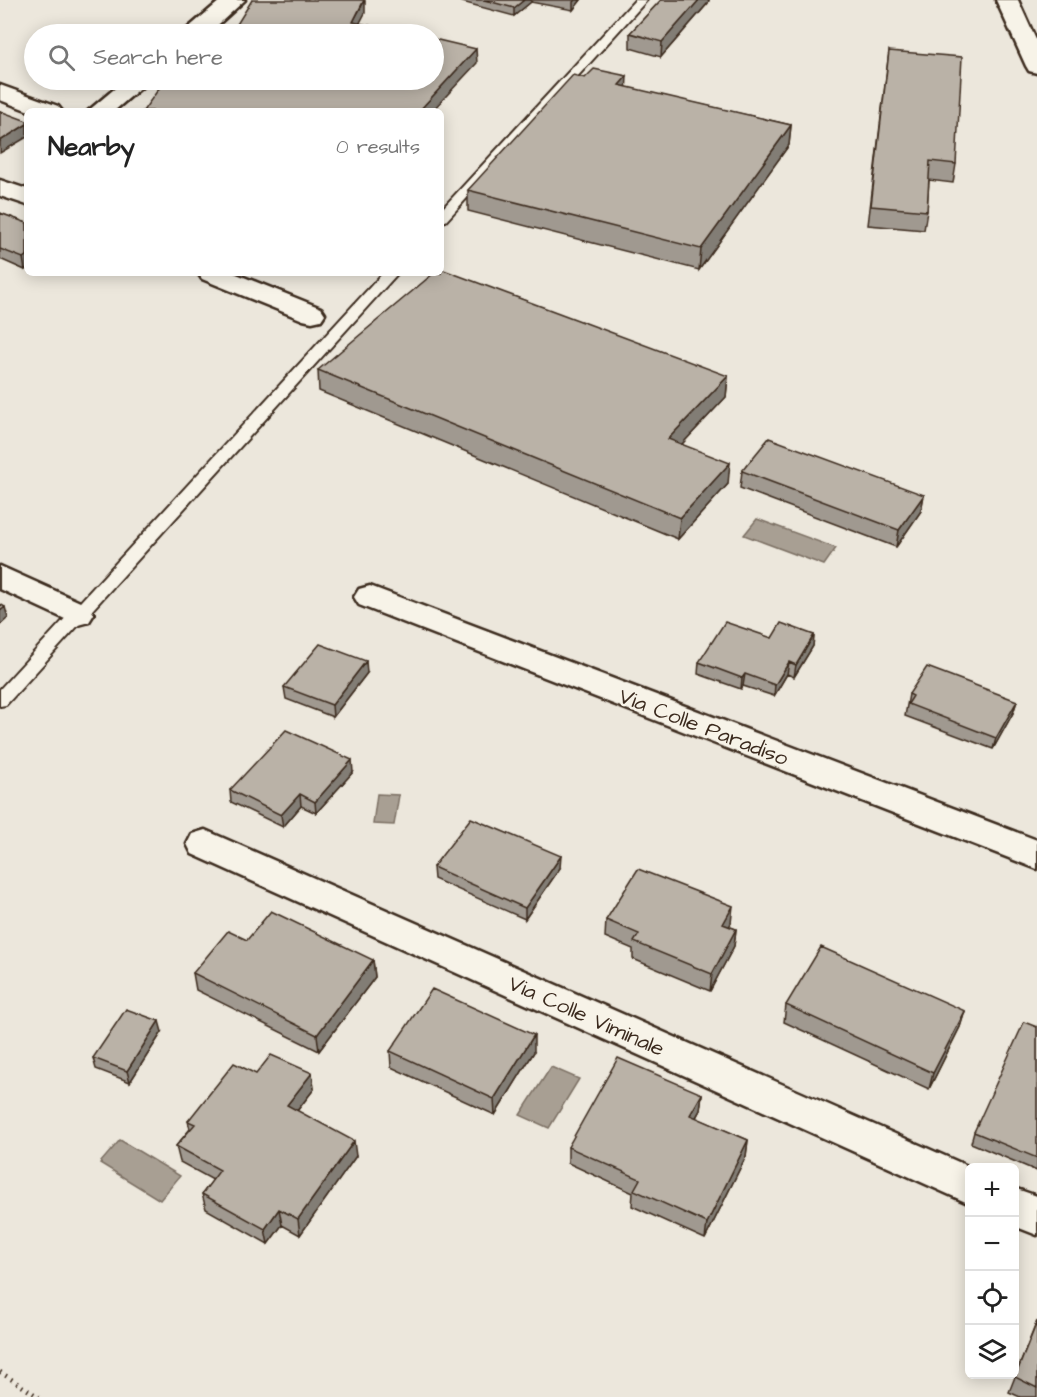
<!DOCTYPE html>
<html lang="en">
<head>
<meta charset="utf-8">
<style>
	body { margin:0; font-family:"Architects Daughter",sans-serif; background:#f6f6f6; color:#222 }
	.controls { position:absolute; right:18px; bottom:18px; display:grid; overflow:hidden; border-radius:9px; box-shadow:0 3px 15px #0003 }
	.controls button { width:54px; height:54px; display:grid; place-items:center; padding:0; border:0; border-bottom:2px solid #e0e0e0; background:#fff; color:#222; font:30px sans-serif }
	.list { margin:0; padding:0; list-style:none }
	h2 { display:flex; justify-content:space-between; align-items:center; height:78px; margin:0; padding:0 24px; font-size:26px }
	h2 small { font-size:20px; font-weight:400; color:#767676 }
	.icon { flex:none; width:33px; height:33px; fill:none; stroke:currentColor; stroke-width:2; stroke-linecap:round; stroke-linejoin:round }
	.map { position:relative; flex:none; width:1037px; height:1397px; overflow:hidden }
	.search { position:absolute; background:#fff; box-shadow:0 3px 15px #0003; left:24px; top:24px; width:420px; height:66px; display:flex; align-items:center; gap:15px; box-sizing:border-box; padding:0 21px; border-radius:33px; color:#767676; font-size:22px }
	.panel { position:absolute; background:#fff; box-shadow:0 3px 15px #0003; left:24px; top:108px; width:420px; height:168px; border-radius:9px }
	.map>svg:first-child { display:block }
	.water { fill:#a89f93; stroke:#7c7064; stroke-width:1.5 }
	.lines { fill:none; stroke-linecap:round; stroke-linejoin:round }
	.lane-casing { stroke:#3b2a1e; stroke-width:4 }
	.street-casing { stroke:#3b2a1e; stroke-width:5 }
	.path { stroke:#3b2a1e; stroke-width:4.5; stroke-dasharray:1.5 5; stroke-linecap:butt }
	.lane { fill:#f7f3e8; fill-rule:evenodd }
	.street { fill:#f7f3e8; fill-rule:evenodd }
	.wall { fill:#a09990; stroke:#3b2a1e; stroke-width:1.5 }
	.shaded-wall { fill:#827d75; stroke:#3b2a1e; stroke-width:1.5 }
	.building { fill:#bab2a7; stroke:#3b2a1e; stroke-width:1.5 }
	.labels { text-anchor:middle; stroke-width:5; stroke-linejoin:round; paint-order:stroke }
	.street-label { font-size:22px; fill:#3b2a1e; stroke:#f7f3e8 }
</style>
</head>
<body>
<div class="map">
<svg width="1037" height="1397" viewBox="0 0 1037 1397">
	<rect width="100%" height="100%" fill="#ece7dc"/>
	<filter id="ink" filterUnits="userSpaceOnUse"><feTurbulence type="fractalNoise" baseFrequency=".0167" numOctaves="2"/><feDisplacementMap in="SourceGraphic" scale="12" xChannelSelector="R" yChannelSelector="G"/><feConvolveMatrix kernelMatrix="1 2 1 2 8 2 1 2 1" color-interpolation-filters="sRGB"/></filter>
	<g filter="url(#ink)">
		<path class="water" d="M 757,519 L 836,548 L 824,565 L 744,535 Z
			M 377,794 L 399,795 L 394,825 L 373,824 Z
			M 551,1067 L 579,1079 L 549,1128 L 520,1115 Z
			M 120,1140 L 180,1176 L 160,1200 L 100,1163 Z"/>
		<g class="lines">
			<g class="lane-casing">
				<path id="lane" d="M 635,0 L 647,0 L 446,221 L 441,222 L 441,210 Z
					M 383,273 L 398,273 L 6,705 L 0,706 L 0,689 Z"/>
			</g>
			<g class="street-casing">
				<path id="street" d="M 221,0 L 245,0 L 208,34 L 184,34 L 187,29 Z
					M 996,0 L 1018,0 L 1037,42 L 1037,73 L 1029,71 L 1026,66 Z
					M 125,80 L 150,80 L 114,111 L 88,111 Z
					M 0,85 L 58,106 L 62,111 L 29,111 L 0,100 Z
					M 0,180 L 27,189 L 27,205 L 0,196 Z
					M 198,273 L 234,273 L 321,308 L 325,314 L 321,320 L 312,322 L 303,320 L 202,279 Z
					M 0,566 L 89,606 L 94,614 L 89,622 L 78,625 L 0,589 Z
					M 370,586 L 1037,840 L 1037,869 L 359,605 L 354,597 L 359,589 Z
					M 205,830 L 972,1168 L 970,1168 L 970,1204 L 192,854 L 187,844 L 192,834 Z
					M 1014,1188 L 1037,1196 L 1037,1235 L 1014,1226 Z"/>
			</g>
			<path class="path" d="M 0,1372 L 39,1397"/>
			<use href="#lane" class="lane"/>
			<use href="#street" class="street"/>
		</g>
		<path class="wall" d="M 462,0 L 581,0 L 573,10 L 531,2 L 514,16 L 462,2 Z
			M 661,0 L 709,0 L 708,3 L 661,57 L 630,48 L 630,33 Z
			M 889,51 L 956,164 L 953,183 L 929,180 L 927,211 L 924,230 L 868,225 Z
			M 585,78 L 791,125 L 789,145 L 699,270 L 468,211 L 468,190 Z
			M 0,213 L 27,223 L 27,268 L 25,270 L 0,259 Z
			M 318,370 L 728,376 L 726,397 L 682,444 L 728,484 L 678,539 L 319,391 Z
			M 742,471 L 924,495 L 921,511 L 896,547 L 740,488 Z
			M 814,635 L 813,646 L 794,677 L 787,674 L 774,696 L 743,686 L 741,689 L 698,674 L 699,662 L 772,638 Z
			M 367,673 L 333,717 L 286,699 L 284,687 Z
			M 909,694 L 1017,701 L 1013,713 L 993,749 L 905,716 Z
			M 353,772 L 316,813 L 301,806 L 283,827 L 231,802 L 230,790 Z
			M 433,867 L 560,868 L 525,919 L 434,879 Z
			M 606,920 L 731,923 L 729,927 L 736,929 L 734,946 L 710,991 L 633,959 L 633,949 L 605,937 Z
			M 373,960 L 375,977 L 319,1051 L 196,990 L 193,973 Z
			M 786,1005 L 965,1011 L 960,1027 L 929,1089 L 784,1022 Z
			M 1037,1027 L 1037,1171 L 971,1143 L 974,1132 Z
			M 162,1032 L 130,1082 L 96,1069 L 93,1058 Z
			M 390,1051 L 534,1052 L 495,1115 L 391,1067 Z
			M 312,1073 L 314,1089 L 297,1111 L 356,1156 L 300,1235 L 282,1225 L 268,1244 L 206,1209 L 202,1194 L 213,1180 L 180,1162 L 176,1146 L 190,1129 L 188,1121 L 256,1074 Z
			M 702,1094 L 700,1110 L 696,1118 L 748,1140 L 746,1156 L 705,1239 L 632,1206 L 633,1193 L 568,1163 L 568,1147 Z
			M 1037,1321 L 1037,1397 L 1020,1397 L 1009,1392 Z"/>
		<path class="shaded-wall" d="M 365,0 L 365,13 L 354,34 L 353,22 Z
			M 524,0 L 531,0 L 531,2 L 514,16 L 514,8 Z
			M 575,0 L 581,0 L 573,10 L 573,2 Z
			M 699,0 L 709,0 L 708,3 L 661,57 L 662,42 Z
			M 476,49 L 477,63 L 432,111 L 419,111 Z
			M 627,76 L 626,96 L 619,85 Z
			M 27,124 L 27,137 L 0,153 L 0,141 Z
			M 791,125 L 789,145 L 699,270 L 701,249 Z
			M 27,255 L 27,268 L 25,270 L 23,258 Z
			M 728,376 L 726,397 L 667,460 L 668,439 Z
			M 730,463 L 728,484 L 678,539 L 680,518 Z
			M 924,495 L 921,511 L 896,547 L 899,530 Z
			M 5,607 L 8,618 L 0,625 L 0,611 Z
			M 814,635 L 813,646 L 794,677 L 796,665 Z
			M 366,661 L 367,673 L 333,717 L 332,705 Z
			M 789,662 L 787,674 L 774,696 L 775,685 Z
			M 745,674 L 743,686 L 741,689 L 742,678 Z
			M 1017,701 L 1013,713 L 993,749 L 996,738 Z
			M 352,760 L 353,772 L 316,813 L 315,802 Z
			M 300,794 L 301,806 L 283,827 L 281,815 Z
			M 561,856 L 560,868 L 525,919 L 525,908 Z
			M 733,906 L 731,923 L 721,941 L 723,924 Z
			M 736,929 L 734,946 L 710,991 L 712,974 Z
			M 373,960 L 375,977 L 319,1051 L 317,1035 Z
			M 965,1011 L 960,1027 L 929,1089 L 933,1073 Z
			M 159,1021 L 162,1032 L 130,1082 L 127,1071 Z
			M 534,1035 L 534,1052 L 495,1115 L 494,1099 Z
			M 312,1073 L 314,1089 L 289,1121 L 287,1105 Z
			M 702,1094 L 700,1110 L 688,1131 L 690,1115 Z
			M 748,1140 L 746,1156 L 705,1239 L 707,1223 Z
			M 354,1141 L 356,1156 L 300,1235 L 298,1219 Z
			M 279,1209 L 282,1225 L 268,1244 L 265,1229 Z"/>
		<path class="building" d="M 252,0 L 364,0 L 353,22 L 411,34 L 231,34 Z
			M 484,0 L 524,0 L 514,8 Z
			M 661,0 L 699,0 L 662,42 L 630,33 Z
			M 434,39 L 476,49 L 419,111 L 143,111 L 165,80 L 434,80 Z
			M 889,51 L 962,57 L 956,164 L 930,161 L 927,211 L 871,206 Z
			M 594,69 L 627,76 L 619,85 L 791,125 L 701,249 L 468,190 L 573,75 L 585,78 Z
			M 0,111 L 27,121 L 27,124 L 0,141 Z
			M 0,213 L 27,223 L 27,255 L 23,258 L 0,249 Z
			M 441,269 L 728,376 L 668,439 L 730,463 L 680,518 L 318,370 L 434,273 L 441,273 Z
			M 769,438 L 924,495 L 899,530 L 742,471 Z
			M 0,604 L 5,607 L 0,611 Z
			M 725,622 L 772,638 L 781,623 L 814,635 L 796,665 L 789,662 L 775,685 L 745,674 L 742,678 L 699,662 Z
			M 320,644 L 366,661 L 332,705 L 284,687 Z
			M 927,667 L 1017,701 L 996,738 L 908,704 L 913,696 L 909,694 Z
			M 286,730 L 352,760 L 315,802 L 300,794 L 281,815 L 230,790 Z
			M 471,818 L 561,856 L 525,908 L 433,867 Z
			M 638,869 L 733,906 L 723,924 L 736,929 L 712,974 L 634,942 L 639,934 L 606,920 Z
			M 271,911 L 373,960 L 317,1035 L 193,973 L 228,931 L 247,940 Z
			M 821,947 L 965,1011 L 933,1073 L 786,1005 Z
			M 432,989 L 534,1035 L 494,1099 L 390,1051 Z
			M 126,1009 L 159,1021 L 127,1071 L 93,1058 Z
			M 1024,1022 L 1037,1027 L 1037,1158 L 974,1132 Z
			M 271,1055 L 312,1073 L 287,1105 L 354,1141 L 298,1219 L 279,1209 L 265,1229 L 202,1194 L 220,1170 L 176,1146 L 195,1124 L 188,1121 L 234,1063 L 256,1074 Z
			M 618,1058 L 702,1094 L 690,1115 L 748,1140 L 707,1223 L 634,1190 L 640,1179 L 568,1147 Z
			M 1037,1322 L 1037,1388 L 1015,1377 Z"/>
	</g>
	<g class="labels">
		<g class="street-label">
			<text transform="translate(704 726) rotate(21)" y="8">Via Colle Paradiso</text>
			<text transform="translate(587 1015) rotate(24)" y="8">Via Colle Viminale</text>
		</g>
	</g>
</svg>
<div class="controls">
<button>+</button>
<button>−</button>
<button><svg class="icon" aria-label="locate" viewBox="0 0 24 24"><circle cx="12" cy="12" r="6"/><path d="M12 2v4M12 18v4M2 12h4M18 12h4"/></svg></button>
<button><svg class="icon" aria-label="layers" viewBox="0 0 24 24"><path d="M12 4l9 5-9 5-9-5zM3 14l9 5 9-5"/></svg></button>
</div>
<div class="search"><svg class="icon" aria-label="search" viewBox="0 0 24 24"><circle cx="10" cy="10" r="6"/><path d="M15 15l6 6"/></svg>Search here</div>
<section class="panel">
<h2>Nearby<small>0 results</small></h2>
<ul class="list">
</ul>
</section>
</div>
</body>
</html>
